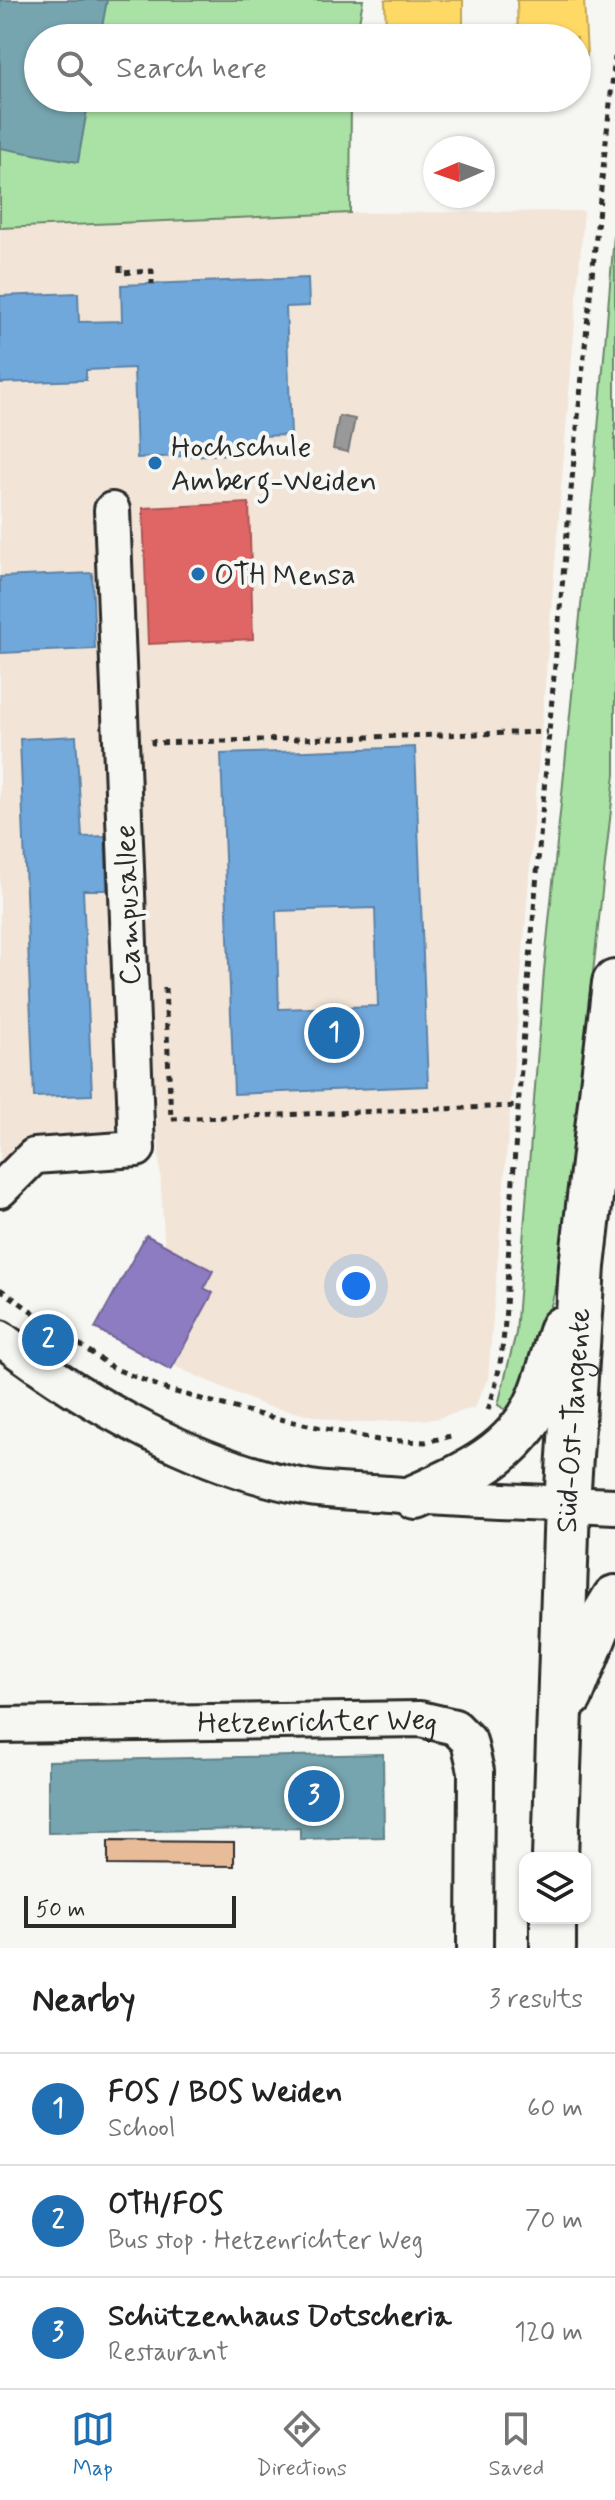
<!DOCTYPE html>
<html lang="en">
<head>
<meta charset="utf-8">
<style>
	body { margin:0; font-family:Mynerve,sans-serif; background:#f2f2f2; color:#222 }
	.controls { position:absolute; right:24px; bottom:24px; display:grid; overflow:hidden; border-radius:16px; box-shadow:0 2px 6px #0004 }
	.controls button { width:72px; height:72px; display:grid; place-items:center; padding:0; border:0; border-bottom:2px solid #e0e0e0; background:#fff; color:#222; font:40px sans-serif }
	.compass { position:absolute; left:423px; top:136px; width:72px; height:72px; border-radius:50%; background:#fff; box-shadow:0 2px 6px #0004; rotate:268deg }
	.scale { position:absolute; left:24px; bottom:20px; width:212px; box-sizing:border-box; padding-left:8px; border:4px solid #2b2b2b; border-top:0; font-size:22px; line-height:28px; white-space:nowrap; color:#2b2b2b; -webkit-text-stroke:6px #f6f6f2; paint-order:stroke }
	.you { position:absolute; left:356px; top:1286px; width:28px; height:28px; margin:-20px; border:6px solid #fff; border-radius:50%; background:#1a73e8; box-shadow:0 0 0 12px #1a73e833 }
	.badge { display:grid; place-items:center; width:52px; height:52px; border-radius:50%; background:#1f6fb2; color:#fff; font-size:26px; font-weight:700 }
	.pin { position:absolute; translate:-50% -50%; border:4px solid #fff; box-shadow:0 2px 8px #0006 }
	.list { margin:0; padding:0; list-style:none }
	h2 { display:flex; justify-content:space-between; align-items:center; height:104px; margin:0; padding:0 32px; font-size:34px }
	h2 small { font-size:26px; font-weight:400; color:#767676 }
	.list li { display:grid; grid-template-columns:52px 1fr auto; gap:24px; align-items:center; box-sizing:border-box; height:112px; padding:0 32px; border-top:2px solid #e0e0e0 }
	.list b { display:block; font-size:30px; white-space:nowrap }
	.list p { margin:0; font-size:26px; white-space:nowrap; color:#767676 }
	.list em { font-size:26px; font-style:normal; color:#767676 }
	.icon { flex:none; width:44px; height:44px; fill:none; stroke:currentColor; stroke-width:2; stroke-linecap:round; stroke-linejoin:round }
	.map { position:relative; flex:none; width:615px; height:1948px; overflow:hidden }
	.search { position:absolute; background:#fff; box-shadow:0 2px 6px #0004; left:24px; right:24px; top:24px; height:88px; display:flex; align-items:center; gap:20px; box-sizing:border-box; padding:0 28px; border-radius:44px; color:#767676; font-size:30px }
	.sheet { height:440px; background:#fff }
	nav { display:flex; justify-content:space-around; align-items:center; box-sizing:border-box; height:112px; border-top:2px solid #e0e0e0; background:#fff; font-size:22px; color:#767676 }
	nav a { display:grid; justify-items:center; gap:4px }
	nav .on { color:#1f6fb2 }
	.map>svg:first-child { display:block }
	.built { fill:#f2e5d7 }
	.green { fill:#aae2a6; stroke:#6a8668; stroke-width:2 }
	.homes { fill:#ffd966; stroke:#bfa554; stroke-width:2 }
	.shops { fill:#e06666; stroke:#aa5454; stroke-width:2 }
	.offices { fill:#8e7cc3; stroke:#706495; stroke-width:2 }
	.schools { fill:#6fa8dc; stroke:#5b82a7; stroke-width:2; fill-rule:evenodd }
	.public { fill:#76a5af; stroke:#608087; stroke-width:2 }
	.industry { fill:#999; stroke:#787878; stroke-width:2 }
	.building { fill:#e9bc99; stroke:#2b2b2b; stroke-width:2 }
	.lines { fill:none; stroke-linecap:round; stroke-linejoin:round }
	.minor-casing { stroke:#2b2b2b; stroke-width:40 }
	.major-casing { stroke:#2b2b2b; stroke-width:50 }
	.path { stroke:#2b2b2b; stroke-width:5; stroke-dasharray:6 6; stroke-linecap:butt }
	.minor { stroke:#f6f6f2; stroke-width:34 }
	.major { stroke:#f6f6f2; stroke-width:44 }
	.poi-dot { fill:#1f6fb2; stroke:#f6f6f2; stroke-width:3 }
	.labels { text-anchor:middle; stroke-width:8; stroke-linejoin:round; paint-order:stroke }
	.poi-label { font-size:30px; fill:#2b2b2b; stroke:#f6f6f2; text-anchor:start }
	.street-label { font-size:30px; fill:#2b2b2b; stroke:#f6f6f2 }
</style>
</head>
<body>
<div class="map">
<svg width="615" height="1948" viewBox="0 0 615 1948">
	<rect width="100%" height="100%" fill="#f6f6f2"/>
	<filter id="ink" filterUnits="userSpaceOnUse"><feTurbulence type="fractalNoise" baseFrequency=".0125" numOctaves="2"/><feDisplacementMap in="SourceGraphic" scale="16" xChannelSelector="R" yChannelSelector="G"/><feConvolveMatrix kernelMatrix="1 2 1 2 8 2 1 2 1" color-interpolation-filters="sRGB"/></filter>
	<g filter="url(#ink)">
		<path class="built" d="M 584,211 L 488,1378 L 474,1408 L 434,1419 L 348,1423 L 265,1406 L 172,1365 L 131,700 L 123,1130 L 32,1136 L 0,1171 L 0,228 L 350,213 Z"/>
		<path class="green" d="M 0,0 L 363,0 L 356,38 L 38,38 L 38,98 L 351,98 L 350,213 L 0,228 Z
			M 615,224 L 615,774 L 560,1271 L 521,1420 L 498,1405 L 516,1333 L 544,971 L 594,478 Z"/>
		<path class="homes" d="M 385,0 L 463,0 L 463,32 L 386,34 Z
			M 517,0 L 584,0 L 587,56 L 577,56 L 577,38 L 518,38 Z"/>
		<path class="shops" d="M 249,503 L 253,639 L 148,644 L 143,508 Z"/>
		<path class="offices" d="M 146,1235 L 213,1271 L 204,1288 L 213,1293 L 171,1370 L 95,1328 Z"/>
		<path class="schools" d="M 308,278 L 309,306 L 286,307 L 291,435 L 255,436 L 255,453 L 137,458 L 134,368 L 86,370 L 86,380 L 0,383 L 0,296 L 78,293 L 79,322 L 122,321 L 121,285 Z
			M 92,573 L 95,649 L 0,653 L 0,577 Z
			M 76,736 L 82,837 L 105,836 L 107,890 L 83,890 L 92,1095 L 34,1097 L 20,739 Z
			M 415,747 L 428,1086 L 234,1094 L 221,754 ZM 375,908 L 378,1006 L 279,1009 L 276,911 Z"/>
		<path class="public" d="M 0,0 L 107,0 L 100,38 L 38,38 L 38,98 L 89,98 L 78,162 L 0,148 Z
			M 383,1754 L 384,1837 L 300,1839 L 300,1828 L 48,1833 L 48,1761 Z"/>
		<path class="industry" d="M 339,416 L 355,419 L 348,452 L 333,449 Z"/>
		<path class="building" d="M 108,1841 L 234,1842 L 234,1866 L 108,1865 Z"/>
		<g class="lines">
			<g class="minor-casing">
				<g id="minor">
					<path d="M 0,1190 L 34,1156 L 137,1149 L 112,510"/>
					<path d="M 0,1338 C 88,1405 200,1469 310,1488 C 336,1492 363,1492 389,1494 C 465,1500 540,1503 615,1506"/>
					<path id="s1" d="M 0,1725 L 420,1719 L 455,1727 L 469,1741 L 476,1771 L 475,1948"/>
				</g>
			</g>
			<g class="major-casing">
				<g id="major">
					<path d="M 416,1497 C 466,1475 516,1453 539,1400 C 549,1378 554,1352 562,1329"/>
					<path d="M 570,1696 L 598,1626 L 615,1598"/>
					<path id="s2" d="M 555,1858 L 567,1504 L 582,1266 L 615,983"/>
					<path d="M 553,1948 L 553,1918"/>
				</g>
			</g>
			<path class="path" d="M 120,266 L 120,273 L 152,271 L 152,284
				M 153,739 L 153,743 L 548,732
				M 165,988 L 171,1119 L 518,1106
				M 0,1289 L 113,1368 L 168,1390 L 261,1415 L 378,1440 L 425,1442 L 455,1435
				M 488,1410 C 507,1357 506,1298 509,1242 C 514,1160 520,1078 527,996 C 552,683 581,370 615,57"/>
			<use href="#minor" class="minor"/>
			<use href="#major" class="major"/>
		</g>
	</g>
	<g class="poi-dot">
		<circle cx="155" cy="463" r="8"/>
		<circle cx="198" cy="574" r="8"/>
	</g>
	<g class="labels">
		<g class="poi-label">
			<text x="171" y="456">Hochschule<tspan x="171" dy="34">Amberg-Weiden</tspan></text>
			<text x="214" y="584">OTH Mensa</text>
		</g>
		<g class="street-label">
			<text transform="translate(127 905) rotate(-92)" y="10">Campusallee</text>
			<text dy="10" stroke="none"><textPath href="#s2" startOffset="438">Süd-Ost-Tangente</textPath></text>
			<text dy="10" stroke="none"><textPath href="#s1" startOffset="318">Hetzenrichter Weg</textPath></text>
		</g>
	</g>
</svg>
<div class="controls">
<button><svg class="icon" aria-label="layers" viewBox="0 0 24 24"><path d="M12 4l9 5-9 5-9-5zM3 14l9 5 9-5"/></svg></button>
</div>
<svg class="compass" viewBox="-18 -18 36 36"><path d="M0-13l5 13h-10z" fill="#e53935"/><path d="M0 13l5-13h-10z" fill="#767676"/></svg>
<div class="scale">50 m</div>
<div class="you"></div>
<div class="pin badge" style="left:334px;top:1033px">1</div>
<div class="pin badge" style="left:48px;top:1340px">2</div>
<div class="pin badge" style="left:314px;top:1796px">3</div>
<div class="search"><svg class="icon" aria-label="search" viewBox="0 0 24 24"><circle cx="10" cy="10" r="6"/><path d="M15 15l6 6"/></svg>Search here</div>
</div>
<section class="sheet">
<h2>Nearby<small>3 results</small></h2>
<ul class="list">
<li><span class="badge">1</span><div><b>FOS / BOS Weiden</b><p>School</p></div><em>60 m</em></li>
<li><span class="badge">2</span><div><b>OTH/FOS</b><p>Bus stop · Hetzenrichter Weg</p></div><em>70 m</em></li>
<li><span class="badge">3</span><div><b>Schützenhaus Dotscheria</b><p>Restaurant</p></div><em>120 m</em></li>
</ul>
</section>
<nav>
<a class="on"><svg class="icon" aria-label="map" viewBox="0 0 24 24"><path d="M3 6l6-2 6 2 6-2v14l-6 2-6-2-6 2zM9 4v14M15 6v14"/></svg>Map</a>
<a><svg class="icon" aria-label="directions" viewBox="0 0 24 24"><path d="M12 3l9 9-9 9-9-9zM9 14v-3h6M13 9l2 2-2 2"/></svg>Directions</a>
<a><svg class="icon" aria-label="saved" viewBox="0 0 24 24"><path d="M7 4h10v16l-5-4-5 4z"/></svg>Saved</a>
</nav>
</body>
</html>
